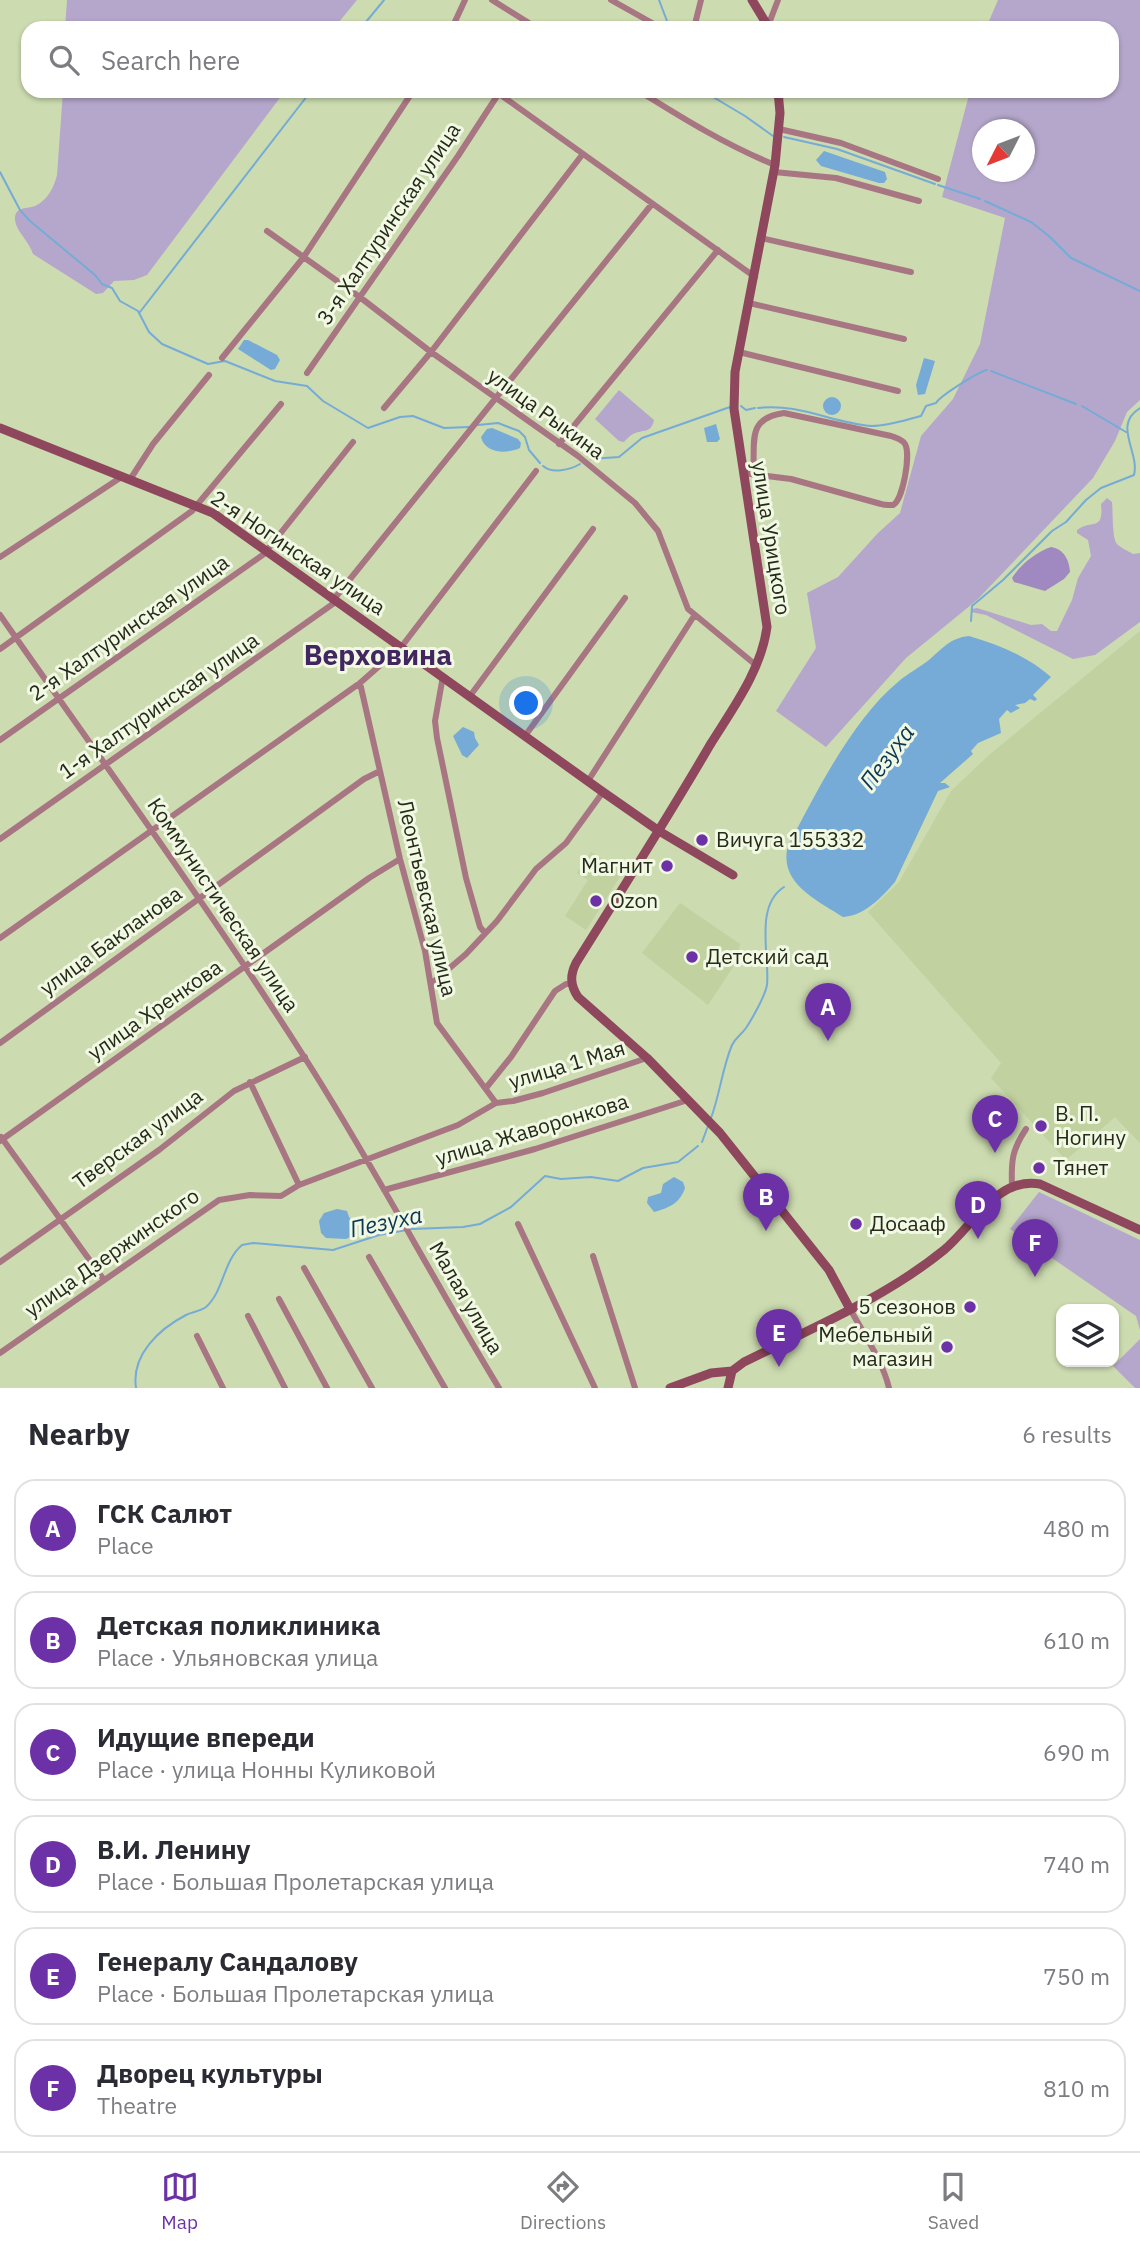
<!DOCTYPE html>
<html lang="en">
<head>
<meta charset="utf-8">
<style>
	body { margin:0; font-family:"IBM Plex Sans",sans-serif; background:#f2f2f3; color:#2b2b33 }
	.controls { position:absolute; right:21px; bottom:21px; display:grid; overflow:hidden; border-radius:14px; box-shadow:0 2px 5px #0004 }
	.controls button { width:63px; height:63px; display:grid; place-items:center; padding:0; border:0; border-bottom:2px solid #e1e1e2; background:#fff; color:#2b2b33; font:35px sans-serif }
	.compass { position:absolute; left:972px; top:119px; width:63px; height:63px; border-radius:50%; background:#fff; box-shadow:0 2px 5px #0004; rotate:228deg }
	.you { position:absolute; left:527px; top:704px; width:24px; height:24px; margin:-18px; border:5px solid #fff; border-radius:50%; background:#1a73e8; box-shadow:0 0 0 10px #1a73e833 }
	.badge { display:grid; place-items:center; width:46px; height:46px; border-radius:50%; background:#6c31a7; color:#fff; font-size:23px; font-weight:700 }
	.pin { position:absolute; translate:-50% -58px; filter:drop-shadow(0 2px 4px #0008) }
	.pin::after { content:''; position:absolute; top:37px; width:24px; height:21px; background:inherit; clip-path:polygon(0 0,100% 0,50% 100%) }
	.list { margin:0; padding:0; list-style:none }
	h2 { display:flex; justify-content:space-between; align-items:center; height:91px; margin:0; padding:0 28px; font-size:30px }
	h2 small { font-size:23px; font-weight:400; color:#7c7c81 }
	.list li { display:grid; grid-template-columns:46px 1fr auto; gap:21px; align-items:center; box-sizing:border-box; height:98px; margin:0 14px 14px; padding:0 14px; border:2px solid #e1e1e2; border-radius:21px }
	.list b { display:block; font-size:26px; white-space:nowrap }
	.list p { margin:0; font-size:23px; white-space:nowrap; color:#7c7c81 }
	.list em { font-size:23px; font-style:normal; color:#7c7c81 }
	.icon { flex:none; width:38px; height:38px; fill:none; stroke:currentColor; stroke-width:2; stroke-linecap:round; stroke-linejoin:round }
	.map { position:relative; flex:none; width:1140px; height:1388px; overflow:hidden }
	.search { position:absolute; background:#fff; box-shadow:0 2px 5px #0004; left:21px; right:21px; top:21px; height:77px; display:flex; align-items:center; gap:18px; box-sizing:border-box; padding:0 24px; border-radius:21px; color:#7c7c81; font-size:26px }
	.sheet { height:763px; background:#fff }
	nav { display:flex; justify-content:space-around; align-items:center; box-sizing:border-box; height:98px; border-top:2px solid #e1e1e2; background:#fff; font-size:19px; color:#7c7c81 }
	nav a { display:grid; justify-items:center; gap:4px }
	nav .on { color:#6c31a7 }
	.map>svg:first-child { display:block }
	.built { fill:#c1d19f }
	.green { fill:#b5a7cb; fill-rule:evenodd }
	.forest { fill:#a089c1 }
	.water { fill:#75abd6 }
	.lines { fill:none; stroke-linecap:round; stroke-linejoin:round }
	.stream { stroke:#75abd6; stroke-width:2 }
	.street { stroke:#a87682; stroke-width:6 }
	.secondary { stroke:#8e475c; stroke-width:9 }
	.poi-dot { fill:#6c31a7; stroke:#f1f8e3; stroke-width:2.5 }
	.labels { text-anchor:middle; stroke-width:6; stroke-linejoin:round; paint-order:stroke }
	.street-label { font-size:21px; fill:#252a19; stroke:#f1f8e3 }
	.poi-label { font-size:21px; fill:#252a19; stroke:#f1f8e3; text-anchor:start }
	.water-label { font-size:23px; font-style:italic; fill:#0b3754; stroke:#f1f8e3 }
	.district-label { font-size:28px; font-weight:bold; fill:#412660; stroke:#f1f8e3 }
</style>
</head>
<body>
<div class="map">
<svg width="1140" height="1388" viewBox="0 0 1140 1388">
	<rect width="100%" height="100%" fill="#ccdbb0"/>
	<path class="built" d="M 1140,631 L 1140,1143 L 1115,1117 L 1066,1160 L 991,1078 L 1001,1063 L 868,912 L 899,882 L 951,791 L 989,755 Z
		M 591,852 L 623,872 L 586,930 L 565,916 L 588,880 L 577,873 Z
		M 680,903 L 740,944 L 737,961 L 708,1005 L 642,953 Z"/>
	<path class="green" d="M 67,0 L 357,0 L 334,28 L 65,28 Z
		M 998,0 L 1140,0 L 1140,400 L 1127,412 L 1115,441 L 1093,478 L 977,600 L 906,658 L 826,747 L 776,711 L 816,648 L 807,593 L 838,577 L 878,533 L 900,513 L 921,436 L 953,399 L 980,344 L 1005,218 L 942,197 L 970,91 L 1112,91 L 1112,28 L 986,28 ZM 982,130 L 1024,130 L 1024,172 L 982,172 Z
		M 63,91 L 285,91 L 147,275 L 134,280 L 114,281 L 103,293 L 96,294 L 33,254 C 29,241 16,231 15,220 C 14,206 28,209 35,206 C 48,200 54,187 57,175 Z
		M 619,390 L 654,420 C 651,434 643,429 633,434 C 629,436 627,439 624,442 L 619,441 L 595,419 Z
		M 1107,498 L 1112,502 C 1113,511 1112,539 1117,544 C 1121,548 1128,551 1133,554 L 1140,553 L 1140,622 L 1095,655 L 1073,659 L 986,615 L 971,612 L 972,609 L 977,608 L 1031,625 L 1042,624 L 1051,631 L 1057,631 L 1072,600 L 1078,578 L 1091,556 L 1088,540 L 1077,533 L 1077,530 C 1091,519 1104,532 1101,504 Z
		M 1039,1192 L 1140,1240 L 1140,1330 L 1136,1316 L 1010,1229 Z
		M 1140,1339 L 1140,1388 L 1135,1388 L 1113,1366 Z"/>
	<path class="forest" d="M 1051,547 C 1064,549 1069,560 1070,572 L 1064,579 L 1045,591 L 1014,582 L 1012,578 C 1020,565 1036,552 1051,547 Z"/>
	<path class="water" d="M 824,151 L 885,172 L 887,179 L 884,183 L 879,183 L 821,166 L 816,160 Z
		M 244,340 L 248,340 L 277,355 L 280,360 L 275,369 L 271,370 L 238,349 Z
		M 924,358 L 935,361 L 925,394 L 918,395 L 916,385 Z
		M823 406a9 9 0 1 1 18 0a9 9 0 1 1-18 0Z
		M 716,424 L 720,439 L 717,442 L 707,442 L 704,428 Z
		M 492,428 L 518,439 L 521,443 L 520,448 C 507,454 485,454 481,437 L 487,429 Z
		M 969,636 C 999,645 1027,656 1051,677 L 1033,695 L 1037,699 L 1035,701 L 1030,699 L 1025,703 L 1015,705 L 1020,708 L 1011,713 L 1007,710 L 999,719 L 1001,733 L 978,743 L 971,751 L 973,754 L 940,783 L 945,783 L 950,787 L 938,791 L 895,882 C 882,897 864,916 843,917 C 817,900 778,883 788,846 C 816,793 852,720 898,682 C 908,673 919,668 929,660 C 943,648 950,638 969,636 Z
		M 463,727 L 474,732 L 475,738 L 479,745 L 467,758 L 462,755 L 453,736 Z
		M 674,1177 L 683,1182 L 685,1188 C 680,1203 669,1208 654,1212 L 647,1203 L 648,1197 L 661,1193 L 663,1184 Z
		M 337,1209 L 347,1211 L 349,1217 L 355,1223 L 355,1235 L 346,1239 L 326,1238 L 321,1233 L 319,1221 L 324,1213 Z"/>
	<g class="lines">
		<path class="stream" d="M 659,0 L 667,21 L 672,28
			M 361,28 L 384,0
			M 703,91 L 745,116 L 773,136
			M 784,137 L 837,149 L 935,184
			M 0,172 L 20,210 L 30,221 L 95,275 L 102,284 L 112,288 L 120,301 L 138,311 L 149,332 L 162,344 L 208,364 L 225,361 L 275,381 L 307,386 L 323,401 L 368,428 L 400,417 L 413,416 L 444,428 L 469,427
			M 938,185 L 980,199
			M 985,201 L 1031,222 L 1049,236 L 1071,258 L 1140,291
			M 140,312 L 311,91
			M 991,371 L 1076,404
			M 741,406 L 746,410 L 755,408
			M 1082,406 L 1126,432
			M 758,408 C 800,403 832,423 872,426 C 888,426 905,420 921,416 L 926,406 L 936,403 C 940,396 978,372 987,370
			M 478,425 L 498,423 L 519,431 L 525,437 L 529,450 L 540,463
			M 591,459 L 619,457 L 642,438 L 730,407
			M 543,466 C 552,474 570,470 580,464
			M 971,621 L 972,606 L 1003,580 L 1052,531 L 1066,522 L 1086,500 L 1101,488 L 1134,475 C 1140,452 1112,425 1140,408
			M 711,1118 C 720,1094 722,1069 732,1045 C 736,1037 741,1035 746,1028 C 752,1019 765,996 767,985 C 770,957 754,906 784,887
			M 702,1142 L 708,1126
			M 136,1388 C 131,1355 159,1329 186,1315 C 192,1312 201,1311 206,1307 C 224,1291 223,1261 242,1245 L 253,1243 L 333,1250 L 379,1235 L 412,1229 L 463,1227 L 480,1224 L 511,1207 L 545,1176 L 561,1179 L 591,1177 L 618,1181 L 643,1168 L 678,1162 L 698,1146"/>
		<path class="street" d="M 492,0 L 537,28
			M 611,0 L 661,28
			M 768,26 L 778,0
			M 452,28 L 465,0
			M 694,28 L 701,0
			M 639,91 C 684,119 726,145 775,165
			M 498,93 L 755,277
			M 779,129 L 841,143 L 938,179
			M 774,172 L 836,178 L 919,201
			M 267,231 L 361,298 L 431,352 L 578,456 L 635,503 L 658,531 L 688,609 L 757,666
			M 761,238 L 911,272
			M 749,303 L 904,339
			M 739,352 L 898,391
			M 222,358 L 303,258 L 413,91
			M 307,373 L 458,156 L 499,93
			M 384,408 L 431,352 L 582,155
			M 559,444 L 718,250
			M 743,473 L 791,479 L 881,504 C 883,505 891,505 893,505 C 903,500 911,454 905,444 C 902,439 896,438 891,436 L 784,413 C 745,418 756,444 753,474
			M 131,478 L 153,444 L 209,375
			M 0,557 L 123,476
			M 334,599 L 652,204
			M 0,615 C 102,761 207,905 303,1055 C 373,1164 432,1278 499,1388
			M 0,649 L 192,511 L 281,404
			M 443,676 L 435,721 L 437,738 L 466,878 L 480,927 L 485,933
			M 360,683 L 400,859 L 425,951 L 437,1023 L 496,1103
			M 470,696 L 593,529
			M 525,736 L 625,598
			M 0,740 L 264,554 L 353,442
			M 588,781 L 694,616
			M 0,839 L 337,601
			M 0,938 L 360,683 L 402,646 L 536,471
			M 431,984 L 466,954 L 497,921 L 536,869 L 566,843 L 603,792
			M 0,1043 L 364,779 L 380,771
			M 250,1082 L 299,1185
			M 486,1088 L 511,1057 L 555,991 L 566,984 L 572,984
			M 1,1137 L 104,1280
			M 0,1141 L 369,878 L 400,859
			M 1012,1186 C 1011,1161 1012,1150 1026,1129
			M 384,1190 L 535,1149 L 688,1100
			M 518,1224 L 595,1388
			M 593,1256 L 635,1388
			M 369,1257 L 445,1388
			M 0,1262 L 159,1150 L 234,1091 L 305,1057
			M 304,1268 L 372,1388
			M 279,1299 L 327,1388
			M 850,1309 C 864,1334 883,1362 889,1388
			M 248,1316 L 285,1388
			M 197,1336 L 223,1388
			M 0,1353 L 219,1200 L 250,1195 L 281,1196 L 299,1185 L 458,1125 L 496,1103 L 513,1101 L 543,1093 L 647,1058"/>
		<path class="secondary" d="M 752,0 L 769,28
			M 778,91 L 780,113 L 775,165 L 735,372 L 734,409 L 767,627 C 761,671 733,708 710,745 C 667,819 621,891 576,963 C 570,975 570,985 578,997 L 647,1058 L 720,1133 L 829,1270 L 850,1309
			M 0,428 L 213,513 L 603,792 L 659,831 L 733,875
			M 670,1388 L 711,1373 L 732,1371 L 744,1362 C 812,1328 885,1298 944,1250 C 973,1226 997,1176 1040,1184 L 1140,1230
			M 728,1388 L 732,1371"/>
	</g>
	<g class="poi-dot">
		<circle cx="702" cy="840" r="7"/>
		<circle cx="667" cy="866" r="7"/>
		<circle cx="596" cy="901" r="7"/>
		<circle cx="692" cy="957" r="7"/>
		<circle cx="1041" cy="1126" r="7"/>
		<circle cx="1039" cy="1168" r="7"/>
		<circle cx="856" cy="1224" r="7"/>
		<circle cx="970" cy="1307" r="7"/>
		<circle cx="947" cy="1347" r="7"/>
	</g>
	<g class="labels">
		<g class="street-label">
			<text transform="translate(389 224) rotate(-56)" y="7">3-я Халтуринская улица</text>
			<text transform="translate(546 414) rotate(36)" y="7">улица Рыкина</text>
			<text transform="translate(771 538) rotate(81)" y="7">улица Урицкого</text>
			<text transform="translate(298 553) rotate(34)" y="7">2-я Ногинская улица</text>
			<text transform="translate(129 628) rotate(-35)" y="7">2-я Халтуринская улица</text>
			<text transform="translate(159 706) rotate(-35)" y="7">1-я Халтуринская улица</text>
			<text transform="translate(427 898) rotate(77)" y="7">Леонтьевская улица</text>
			<text transform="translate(223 905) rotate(56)" y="7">Коммунистическая улица</text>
			<text transform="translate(111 941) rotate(-36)" y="7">улица Бакланова</text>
			<text transform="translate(155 1010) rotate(-35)" y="7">улица Хренкова</text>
			<text transform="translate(567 1065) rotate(-17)" y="7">улица 1 Мая</text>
			<text transform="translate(532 1130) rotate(-17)" y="7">улица Жаворонкова</text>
			<text transform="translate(138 1139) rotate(-36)" y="7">Тверская улица</text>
			<text transform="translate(112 1253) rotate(-35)" y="7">улица Дзержинского</text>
			<text transform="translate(466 1298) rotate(60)" y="7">Малая улица</text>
		</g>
		<g class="poi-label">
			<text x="716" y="847">Вичуга 155332</text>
			<text x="653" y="873" text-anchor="end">Магнит</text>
			<text x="610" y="908">Ozon</text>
			<text x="706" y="964">Детский сад</text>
			<text x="1055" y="1121">В. П.<tspan x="1055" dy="24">Ногину</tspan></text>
			<text x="1053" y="1175">Тянет</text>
			<text x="870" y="1231">Досааф</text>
			<text x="956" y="1314" text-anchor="end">5 сезонов</text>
			<text x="933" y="1342" text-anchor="end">Мебельный<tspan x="933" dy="24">магазин</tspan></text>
		</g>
		<g class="water-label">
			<text transform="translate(887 757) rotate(-53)" y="8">Пезуха</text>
			<text transform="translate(386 1222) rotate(-12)" y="8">Пезуха</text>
		</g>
		<g class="district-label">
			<text x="378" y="665">Верховина</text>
		</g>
	</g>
</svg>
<div class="controls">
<button><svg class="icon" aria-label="layers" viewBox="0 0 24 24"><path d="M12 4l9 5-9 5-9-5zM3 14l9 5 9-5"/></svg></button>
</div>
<svg class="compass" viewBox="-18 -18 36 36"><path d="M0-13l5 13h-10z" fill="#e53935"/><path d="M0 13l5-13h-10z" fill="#7c7c81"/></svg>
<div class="you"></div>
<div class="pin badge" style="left:828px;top:1041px">A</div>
<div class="pin badge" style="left:766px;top:1231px">B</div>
<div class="pin badge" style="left:995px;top:1153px">C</div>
<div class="pin badge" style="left:978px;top:1239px">D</div>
<div class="pin badge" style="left:779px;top:1367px">E</div>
<div class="pin badge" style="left:1035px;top:1277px">F</div>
<div class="search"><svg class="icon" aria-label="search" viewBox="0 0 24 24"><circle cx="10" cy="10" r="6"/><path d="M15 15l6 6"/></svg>Search here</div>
</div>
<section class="sheet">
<h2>Nearby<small>6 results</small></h2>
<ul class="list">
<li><span class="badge">A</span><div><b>ГСК Салют</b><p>Place</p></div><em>480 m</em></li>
<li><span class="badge">B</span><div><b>Детская поликлиника</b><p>Place · Ульяновская улица</p></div><em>610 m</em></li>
<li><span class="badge">C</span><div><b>Идущие впереди</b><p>Place · улица Нонны Куликовой</p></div><em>690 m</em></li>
<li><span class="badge">D</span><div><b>В.И. Ленину</b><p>Place · Большая Пролетарская улица</p></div><em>740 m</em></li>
<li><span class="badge">E</span><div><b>Генералу Сандалову</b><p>Place · Большая Пролетарская улица</p></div><em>750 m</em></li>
<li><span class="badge">F</span><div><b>Дворец культуры</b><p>Theatre</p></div><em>810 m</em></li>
</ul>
</section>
<nav>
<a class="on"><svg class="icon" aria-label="map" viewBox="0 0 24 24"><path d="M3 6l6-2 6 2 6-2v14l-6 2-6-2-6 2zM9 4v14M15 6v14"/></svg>Map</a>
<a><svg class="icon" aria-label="directions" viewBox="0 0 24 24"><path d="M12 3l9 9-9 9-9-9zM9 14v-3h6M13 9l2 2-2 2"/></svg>Directions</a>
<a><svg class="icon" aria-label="saved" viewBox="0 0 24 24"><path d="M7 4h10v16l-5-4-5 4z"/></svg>Saved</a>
</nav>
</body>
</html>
